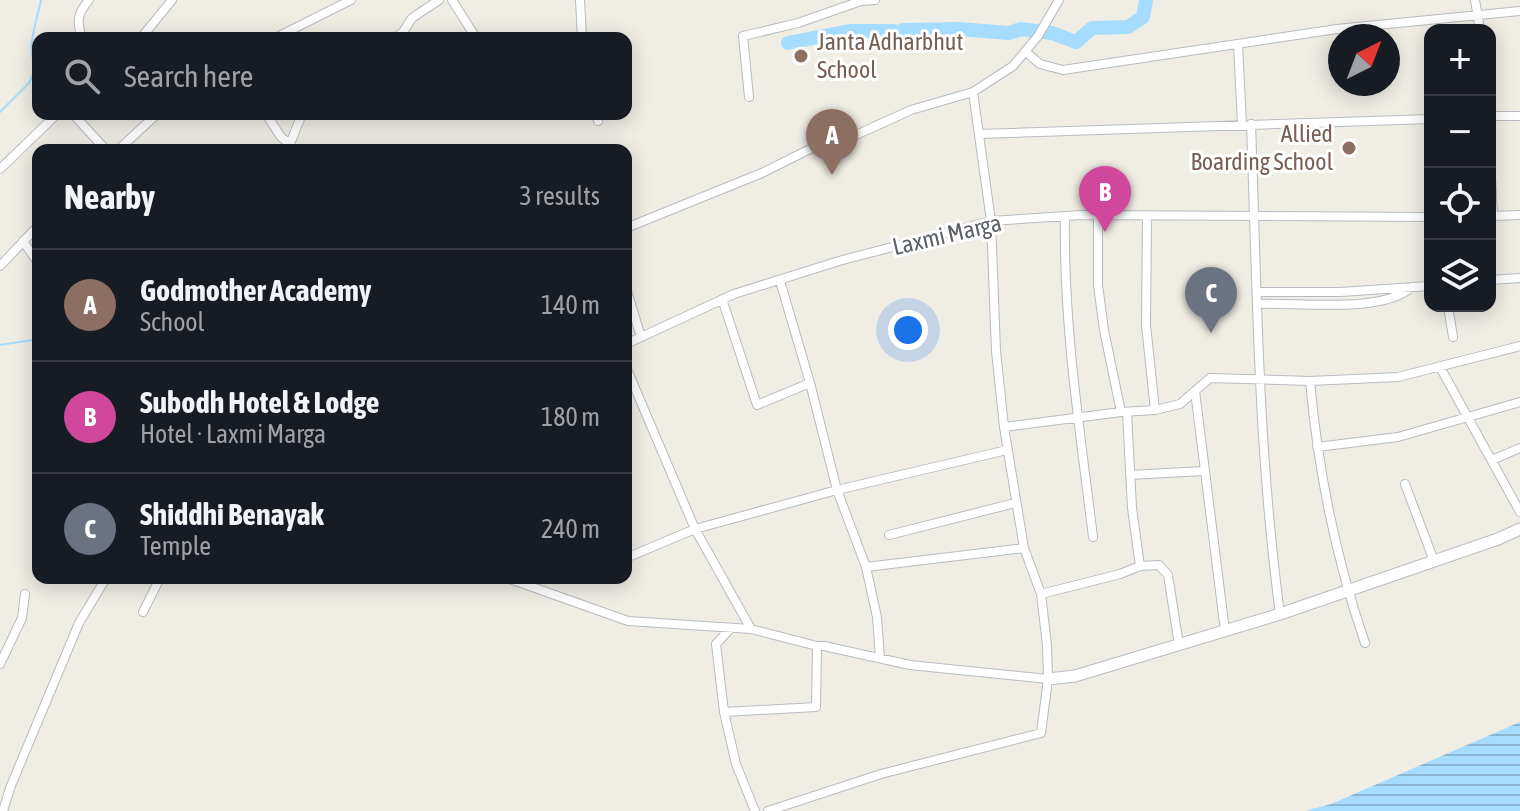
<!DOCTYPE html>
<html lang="en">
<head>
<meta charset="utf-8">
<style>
	body { margin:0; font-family:"Asap Condensed",sans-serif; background:#242831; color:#f1f3f6 }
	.controls { position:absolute; right:24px; top:24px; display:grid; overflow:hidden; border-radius:16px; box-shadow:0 4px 20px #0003 }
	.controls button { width:72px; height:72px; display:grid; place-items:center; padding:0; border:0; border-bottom:2px solid #363941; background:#171b24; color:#f1f3f6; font:40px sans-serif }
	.compass { position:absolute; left:1328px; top:24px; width:72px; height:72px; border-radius:50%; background:#171b24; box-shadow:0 4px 20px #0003; rotate:42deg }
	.you { position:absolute; left:908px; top:330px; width:28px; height:28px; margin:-20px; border:6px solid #fff; border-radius:50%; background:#1a73e8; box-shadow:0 0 0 12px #1a73e833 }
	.badge { display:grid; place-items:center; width:52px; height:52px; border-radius:50%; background:#f82c23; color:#fff; font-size:26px; font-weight:700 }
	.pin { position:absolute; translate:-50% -66px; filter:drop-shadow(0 2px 4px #0008) }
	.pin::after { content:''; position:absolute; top:42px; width:28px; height:24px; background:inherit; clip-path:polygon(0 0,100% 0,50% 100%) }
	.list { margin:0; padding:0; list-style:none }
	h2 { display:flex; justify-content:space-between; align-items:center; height:104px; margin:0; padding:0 32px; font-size:34px }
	h2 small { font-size:26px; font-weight:400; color:#9ea1a6 }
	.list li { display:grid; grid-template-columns:52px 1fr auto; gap:24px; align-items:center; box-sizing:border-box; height:112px; padding:0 32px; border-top:2px solid #363941 }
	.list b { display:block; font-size:30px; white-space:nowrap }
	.list p { margin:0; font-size:26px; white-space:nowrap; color:#9ea1a6 }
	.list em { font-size:26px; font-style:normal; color:#9ea1a6 }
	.icon { flex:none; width:44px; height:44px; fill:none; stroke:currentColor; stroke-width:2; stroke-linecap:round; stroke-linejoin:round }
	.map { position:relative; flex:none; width:1520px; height:811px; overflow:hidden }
	.search { position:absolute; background:#171b24; box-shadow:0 4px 20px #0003; left:32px; top:32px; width:600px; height:88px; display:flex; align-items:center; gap:20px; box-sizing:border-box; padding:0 28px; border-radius:16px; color:#9ea1a6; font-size:30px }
	.panel { position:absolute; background:#171b24; box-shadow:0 4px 20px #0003; left:32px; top:144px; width:600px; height:440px; border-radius:16px }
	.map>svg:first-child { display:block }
	.water { fill:url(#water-rules) }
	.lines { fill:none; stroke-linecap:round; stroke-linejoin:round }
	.stream { stroke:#a6dcff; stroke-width:2 }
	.river { stroke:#a6dcff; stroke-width:14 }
	.street-casing { stroke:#b7bbc0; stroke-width:10 }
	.secondary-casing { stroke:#b8bcc2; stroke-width:13 }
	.street { stroke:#fff; stroke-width:8 }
	.secondary { stroke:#fff; stroke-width:11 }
	.education-dot { fill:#8d6e63; stroke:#fff; stroke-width:3 }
	.labels { text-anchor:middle; stroke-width:6; stroke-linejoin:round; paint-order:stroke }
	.education-label { font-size:24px; fill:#785e54; stroke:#fff; text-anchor:start }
	.street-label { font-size:24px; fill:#5c6167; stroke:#fff }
</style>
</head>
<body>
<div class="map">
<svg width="1520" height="811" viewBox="0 0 1520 811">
	<defs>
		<pattern id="water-rules" width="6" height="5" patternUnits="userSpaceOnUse" patternTransform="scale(2)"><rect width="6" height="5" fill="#a6dcff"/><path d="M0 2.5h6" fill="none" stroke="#8ab6d2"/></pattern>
	</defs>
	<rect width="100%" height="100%" fill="#f0ede5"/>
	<path class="water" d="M 1520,722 L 1520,811 L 1305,811 L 1331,804 Z"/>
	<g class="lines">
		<path class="stream" d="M 0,112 L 29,83 L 36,69 C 26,46 36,24 41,0
			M 0,345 L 38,339"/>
		<path class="river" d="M 903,30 L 958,29 L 1009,33 L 1021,29 L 1052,33 L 1076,42 L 1092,28 L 1128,27 L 1143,17 L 1146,0
			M 788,43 L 849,31 L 894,31"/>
		<g class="street-casing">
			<path id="street" d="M 452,0 L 476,38
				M 580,0 L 582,38
				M 1475,0 L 1480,30
				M 82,38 C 76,21 78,13 89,0
				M 141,38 L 172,0
				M 275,38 L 351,0
				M 395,38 L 403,32 L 412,18 L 439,0
				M 1238,44 L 1242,125
				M 1026,52 L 1040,64 L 1063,70 L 1337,29 L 1520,11
				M 749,97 L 743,36 L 798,23 L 861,1 L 875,0
				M 73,114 L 106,150
				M 266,114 L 281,137 L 290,144 L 302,114
				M 596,114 L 598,121
				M 1490,116 L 1520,116
				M 1251,124 C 1257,288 1258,451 1280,614
				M 979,134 L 1430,119
				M 118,150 L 157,114
				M 1490,158 L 1493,216
				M 0,169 L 57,114
				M 1098,215 L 1098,285 L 1104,330 L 1121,412
				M 1065,216 C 1063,323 1080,431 1093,537
				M 1491,216 L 1520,215
				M 1147,217 L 1146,325 L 1155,410
				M 626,228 L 762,173 L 814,147 L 845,140 L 911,110 L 973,92 L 1013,66 L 1038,36 L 1059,0
				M 23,241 L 38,263
				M 0,266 L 38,226
				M 1490,280 L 1520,278
				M 626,288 L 641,337
				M 1257,292 L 1340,292 L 1430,286
				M 722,299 L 757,405 L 810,383 L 780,281
				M 1257,304 C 1297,302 1382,314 1412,287
				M 1448,306 L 1453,337
				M 626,344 L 734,294 L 839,261 L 991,221 L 1081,215 L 1430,217
				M 626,367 L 695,529 L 751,629
				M 1440,367 L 1520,512
				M 1310,381 C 1318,470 1336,559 1365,643
				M 810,383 L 837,490 L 866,567 L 877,617 L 880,658
				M 1195,391 L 1225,631
				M 1127,412 L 1132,508 L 1140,566
				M 1004,427 L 1121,412 L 1155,410 L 1180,404 L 1210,378 L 1310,381 L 1398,377 L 1520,346
				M 1317,447 L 1398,437 L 1520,402
				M 1492,460 L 1520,448
				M 1130,475 L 1203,471
				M 1405,484 L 1434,561
				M 889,535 L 1015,503
				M 626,558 L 695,529 L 837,490 L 1007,450
				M 866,567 L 1024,548
				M 507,578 L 628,621 L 751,629 L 817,646 L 824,646 L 910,665 L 1048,679
				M 1041,594 L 1120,574 L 1140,566 L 1159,565 L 1168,575 L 1179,645
				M 143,612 L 160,578
				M 731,628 L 716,644 L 724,712 L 736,764 L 755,811
				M 0,664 L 22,618 L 25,594
				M 724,712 L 816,707 L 817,646
				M 3,811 L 10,788 L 79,623 L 106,578
				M 768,811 L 881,774 L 1041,733 L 1048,679 L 1047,645 L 1041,594 L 1024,548 L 1004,427 L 996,351 L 991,221 L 973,92"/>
		</g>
		<g class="secondary-casing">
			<path id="secondary" d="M 1048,679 L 1075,676 L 1280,614 L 1498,539 L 1520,529"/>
		</g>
		<use href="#street" class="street"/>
		<use href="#secondary" class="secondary"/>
	</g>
	<g class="education-dot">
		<circle cx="801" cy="56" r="8"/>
		<circle cx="1349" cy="148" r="8"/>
	</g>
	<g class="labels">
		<g class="education-label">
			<text x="817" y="50">Janta Adharbhut<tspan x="817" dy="28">School</tspan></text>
			<text x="1333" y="142" text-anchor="end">Allied<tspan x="1333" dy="28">Boarding School</tspan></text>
		</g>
		<g class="street-label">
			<text transform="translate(947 235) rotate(-13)" y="8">Laxmi Marga</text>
		</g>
	</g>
</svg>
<div class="controls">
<button>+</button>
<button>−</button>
<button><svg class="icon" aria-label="locate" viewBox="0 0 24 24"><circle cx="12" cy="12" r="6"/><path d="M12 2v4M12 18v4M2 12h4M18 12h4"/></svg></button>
<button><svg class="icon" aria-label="layers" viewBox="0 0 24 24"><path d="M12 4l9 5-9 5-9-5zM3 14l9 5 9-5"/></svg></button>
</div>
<svg class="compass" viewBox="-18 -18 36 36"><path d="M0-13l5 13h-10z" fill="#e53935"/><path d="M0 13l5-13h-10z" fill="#9ea1a6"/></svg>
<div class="you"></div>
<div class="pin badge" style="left:832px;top:175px;background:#8d6e63">A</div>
<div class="pin badge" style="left:1105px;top:232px;background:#d1479c">B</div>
<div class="pin badge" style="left:1211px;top:333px;background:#6b7280">C</div>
<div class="search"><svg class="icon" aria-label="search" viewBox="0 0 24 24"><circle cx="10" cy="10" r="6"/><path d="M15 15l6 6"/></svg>Search here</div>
<section class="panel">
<h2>Nearby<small>3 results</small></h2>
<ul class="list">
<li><span class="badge" style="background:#8d6e63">A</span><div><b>Godmother Academy</b><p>School</p></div><em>140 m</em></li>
<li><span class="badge" style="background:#d1479c">B</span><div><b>Subodh Hotel &amp; Lodge</b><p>Hotel · Laxmi Marga</p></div><em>180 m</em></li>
<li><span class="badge" style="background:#6b7280">C</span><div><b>Shiddhi Benayak</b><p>Temple</p></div><em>240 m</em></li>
</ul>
</section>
</div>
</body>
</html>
